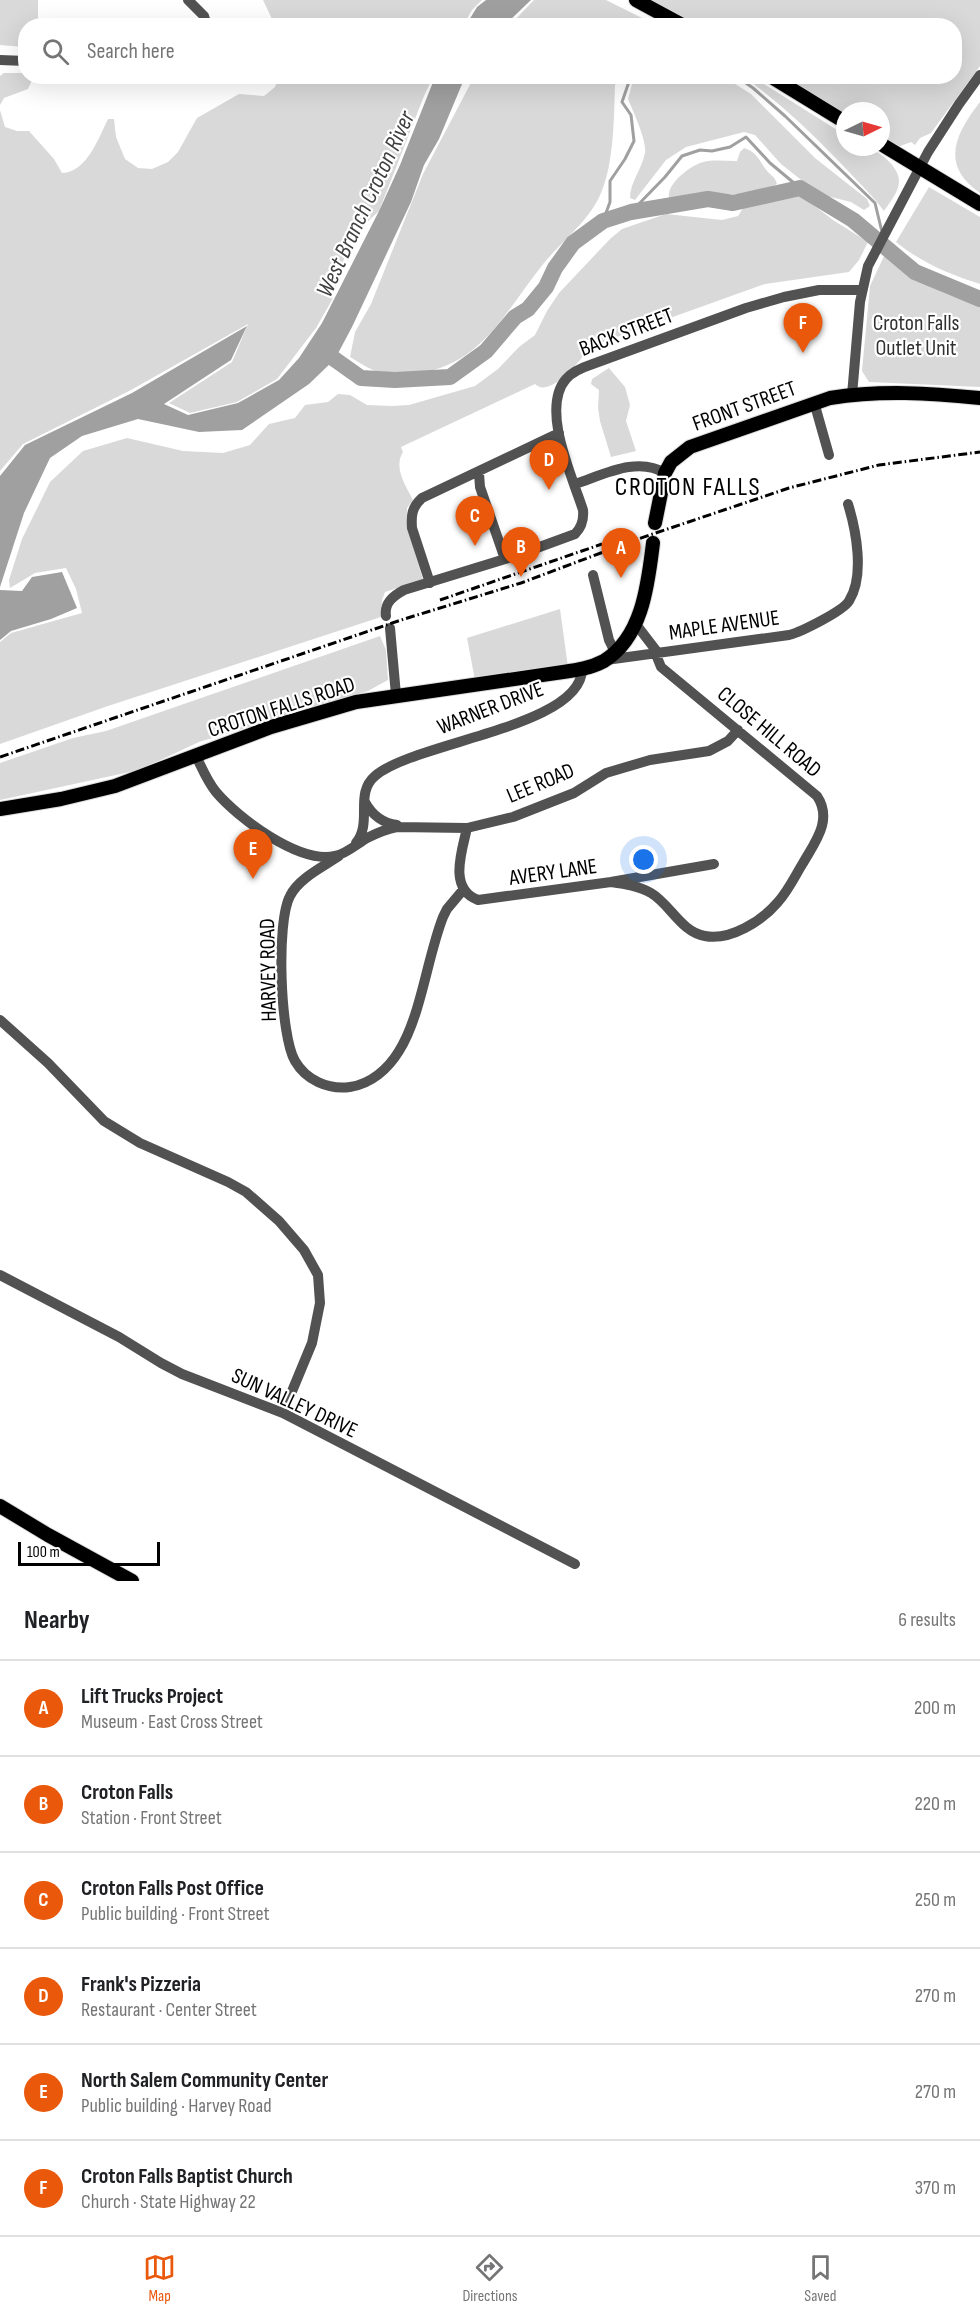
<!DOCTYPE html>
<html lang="en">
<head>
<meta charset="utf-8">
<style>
	body { margin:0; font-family:"Sofia Sans Condensed",sans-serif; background:#f6f6f6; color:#202124 }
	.compass { position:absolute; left:836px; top:102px; width:54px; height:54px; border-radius:50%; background:#fff; box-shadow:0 6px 24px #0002; rotate:85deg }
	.scale { position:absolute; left:18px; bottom:15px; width:142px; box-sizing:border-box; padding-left:6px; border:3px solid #000; border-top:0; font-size:16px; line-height:21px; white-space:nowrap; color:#000; -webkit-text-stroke:4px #fff; paint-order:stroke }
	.you { position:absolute; left:644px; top:860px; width:21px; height:21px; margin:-15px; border:4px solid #fff; border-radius:50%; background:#1a73e8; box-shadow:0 0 0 9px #1a73e833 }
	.badge { display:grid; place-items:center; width:39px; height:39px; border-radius:50%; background:#ea580c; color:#fff; font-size:20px; font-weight:700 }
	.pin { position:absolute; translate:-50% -50px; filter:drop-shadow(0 2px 3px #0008) }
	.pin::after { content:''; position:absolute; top:32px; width:21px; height:18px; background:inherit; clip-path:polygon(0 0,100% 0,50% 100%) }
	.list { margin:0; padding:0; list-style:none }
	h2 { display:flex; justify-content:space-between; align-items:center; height:78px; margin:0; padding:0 24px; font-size:26px }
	h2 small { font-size:20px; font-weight:400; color:#757577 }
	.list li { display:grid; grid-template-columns:39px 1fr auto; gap:18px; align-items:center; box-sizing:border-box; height:96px; padding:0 24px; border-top:2px solid #e0e0e0 }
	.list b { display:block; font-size:22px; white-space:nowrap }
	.list p { margin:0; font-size:20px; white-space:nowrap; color:#757577 }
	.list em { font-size:20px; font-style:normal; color:#757577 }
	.icon { flex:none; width:33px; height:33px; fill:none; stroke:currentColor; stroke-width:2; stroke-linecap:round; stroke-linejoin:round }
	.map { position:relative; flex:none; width:980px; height:1581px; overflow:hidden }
	.search { position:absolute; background:#fff; box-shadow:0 6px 24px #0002; left:18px; right:18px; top:18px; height:66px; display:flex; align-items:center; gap:15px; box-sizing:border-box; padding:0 21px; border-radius:24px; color:#757577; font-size:22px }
	.sheet { height:654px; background:#fff }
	nav { display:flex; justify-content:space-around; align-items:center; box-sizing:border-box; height:84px; border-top:2px solid #e0e0e0; background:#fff; font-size:16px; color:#757577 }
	nav a { display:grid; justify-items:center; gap:3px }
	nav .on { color:#ea580c }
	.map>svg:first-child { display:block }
	.green { fill:#d9d9d9 }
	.water { fill:#a0a0a0 }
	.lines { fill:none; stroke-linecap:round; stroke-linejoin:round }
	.stream { stroke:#a0a0a0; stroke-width:3 }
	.river { stroke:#a0a0a0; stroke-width:16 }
	.major-casing { stroke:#dbdbdb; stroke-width:16 }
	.minor { stroke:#525252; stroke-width:10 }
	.major { stroke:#000; stroke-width:14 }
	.rail { stroke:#000; stroke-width:3; stroke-dasharray:9 3 1.5 3; stroke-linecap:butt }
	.labels { text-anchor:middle; stroke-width:4.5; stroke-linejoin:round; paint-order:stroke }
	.park-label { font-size:22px; fill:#303030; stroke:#fff }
	.street-label { font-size:22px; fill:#000; stroke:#fff }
	.water-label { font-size:24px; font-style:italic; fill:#414141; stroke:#fff }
	.quarter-label { font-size:26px; letter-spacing:1.5px; fill:#000; stroke:#fff }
</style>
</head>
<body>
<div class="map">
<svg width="980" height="1581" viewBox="0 0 980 1581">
	<rect width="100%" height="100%" fill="#fff"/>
	<path class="green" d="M 0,0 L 38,0 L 38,25 L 26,26 L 25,47 L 0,45 Z
		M 263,0 L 482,0 L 472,10 L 463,26 L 272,25 L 272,19 Z
		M 534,0 L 606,0 L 656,25 L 510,25 Z
		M 651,0 L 980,0 L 980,66 L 931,133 L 920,138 L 915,145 L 911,142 L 895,148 L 881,139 L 881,111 L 845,111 L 845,116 L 782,77 L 954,76 L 954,26 L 695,25 Z
		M 4,73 L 25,73 L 26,76 L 33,78 L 28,89 L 4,98 L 0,105 L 0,76 Z
		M 641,76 L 724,77 L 751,94 L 815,158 L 867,199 L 870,206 L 864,210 L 851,202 L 819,194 L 781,164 L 755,135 L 744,132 L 686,147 L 666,160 L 635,200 L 630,198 C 630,182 642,169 645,153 C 647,141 633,111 628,99 L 632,84 Z
		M 279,77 L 433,77 L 424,96 L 379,211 L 350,238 L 332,300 L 316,328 L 277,379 L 237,402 L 190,413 L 169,403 L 232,362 L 248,324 L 131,390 L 23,444 L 0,471 L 0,110 L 5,127 L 17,131 L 29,131 L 54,159 L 62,173 C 87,172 98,139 108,119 L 114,119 L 116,137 L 125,159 L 138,168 L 152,169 L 168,162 L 178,152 L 197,118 L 239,94 L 264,96 L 275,87 Z
		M 474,77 L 621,77 L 615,85 C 614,117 614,163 601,193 C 590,220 563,240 544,263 C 507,308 483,365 418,373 C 384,377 379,375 350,357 L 355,332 L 371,304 L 423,174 Z
		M 744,77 L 753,77 L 845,135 L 845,147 C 851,147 858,146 864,147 C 878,149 900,167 899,182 C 898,193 890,202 884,211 C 874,197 862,186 850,173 C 817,138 783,105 744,77 Z
		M 980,102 L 980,193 C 939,165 956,133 980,102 Z
		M 744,148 C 758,152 760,163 768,172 C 773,177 775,177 777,184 L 762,191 L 744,195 L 706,193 L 694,197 L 669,198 C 666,183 694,162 708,161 C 717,160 727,161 737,161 L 740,152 Z
		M 929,187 L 980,217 L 980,284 C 949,274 922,263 896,242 Z
		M 799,194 L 833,220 L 868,242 L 859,260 L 849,272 L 765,284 L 589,347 C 582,360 550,399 535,384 L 401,447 L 403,452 C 393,468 406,486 413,500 L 407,508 L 409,533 L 423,580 L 385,592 L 382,600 L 381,617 L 108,706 L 0,744 L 0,642 L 11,633 L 82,613 L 76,589 L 66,568 L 35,573 L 10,588 L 9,580 L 22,539 L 50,482 L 83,451 L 127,438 L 183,451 L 223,453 L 250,445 L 269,424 L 295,418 L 305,405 L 328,402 L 338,394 L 350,395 L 367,405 L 392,406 L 409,405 L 475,386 L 498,369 L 519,347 L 535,335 L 547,311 L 559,293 L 610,239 L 622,229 L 666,214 L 722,220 L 738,216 L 745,205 Z
		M 885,254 C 912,281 944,295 980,305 L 980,387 L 869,382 L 862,371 L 870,286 Z
		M 609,368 L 625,387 L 630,405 L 626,421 L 636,451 L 611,457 L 600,421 L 598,408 L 599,390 L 591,384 L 592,379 Z
		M 560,609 L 568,667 L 475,680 L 467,638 Z
		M 380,636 L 386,650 L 388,680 L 368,691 L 199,742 L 139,770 L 0,800 L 0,763 L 73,738 L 106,731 Z"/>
	<path class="water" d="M 486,0 L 531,0 L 505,25 L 466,25 L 477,7 Z
		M 435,77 L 465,77 L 439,139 L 424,165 L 411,202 L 352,327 L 335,359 L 309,384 L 242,430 L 199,432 L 138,419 L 82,436 L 50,458 L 24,513 L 0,587 L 0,476 L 25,445 L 132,393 L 247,326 L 231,360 L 164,404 L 188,415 L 238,403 L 279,380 L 299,358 L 322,323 L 379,211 L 400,165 Z
		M 62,572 L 77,608 L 51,619 L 11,631 L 0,640 L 0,590 L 22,591 L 32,577 Z"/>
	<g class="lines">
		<path class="stream" d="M 736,76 L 753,88 L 785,116 L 875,203 L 882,232
			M 631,212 L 665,177 L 682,156 L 700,150 L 712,151 L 730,147 L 746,137 L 770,163 L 800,188
			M 603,221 L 610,202 L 610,181 L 625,159 L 634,141 L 631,115 L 622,102 L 631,76
			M 885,241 L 888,251"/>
		<path class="river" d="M 326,345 L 323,351 L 361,378 L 395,380 L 450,377 L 486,351 L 515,317 L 528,309 L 546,287 L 555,268 L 573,243 L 603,221 L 631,212 L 708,199 L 733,203 L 800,188 L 853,220 L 915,272 L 980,299"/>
		<g class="major-casing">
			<path id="major" d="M 636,0 L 684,26
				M 770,76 L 845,122
				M 881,144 L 980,204
				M 655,523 L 665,473 L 671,462 L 690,447 L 830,398 C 880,390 930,393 980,398
				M 0,809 L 61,799 L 115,786 L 271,727 L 356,702 L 563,672 C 577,670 591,668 604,661 C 643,637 648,583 653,543
				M 0,1506 L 48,1535 L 132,1581"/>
		</g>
		<path class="minor" d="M 188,0 L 204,16 L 207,26
			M 0,60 L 26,61
			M 852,395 L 860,302 L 868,266 L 928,152 L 959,104 L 980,75
			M 814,402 L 829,455
			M 479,473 L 480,487 L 505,559
			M 575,484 C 603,475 637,456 665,473
			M 593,575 L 609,640 L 615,652
			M 430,583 L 412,528 C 411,515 412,507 422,498 L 559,433
			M 386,616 C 384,603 393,596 404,590 L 515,556 L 575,534 C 582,527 584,520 583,510 C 573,478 540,409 566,379 C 572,372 581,368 590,365 L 746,308 L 784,297 L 819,290 L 861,290
			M 390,628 L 396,695
			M 606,660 L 789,635 C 801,632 843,611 849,601 C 865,576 856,530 848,504
			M 196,756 C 202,768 207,781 216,792 C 238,818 299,864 335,856 C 346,854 357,844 367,838 C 377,833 386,829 397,827 L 467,828 L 513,817 L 574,793 L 606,773 L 650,760 L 709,751 L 728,741 L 738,730
			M 365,802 C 372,815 383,823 397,825
			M 467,828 C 462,851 448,889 478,900 L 611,882 L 714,864
			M 356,843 C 373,822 354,794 375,776 C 414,742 582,727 582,669
			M 339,856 C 323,867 299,878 290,896 C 276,922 280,1035 295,1061 C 306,1080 328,1090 350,1087 C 371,1084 388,1069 399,1051 C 421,1016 427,958 443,917 L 447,909 L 463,890
			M 611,882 C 625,884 639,886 651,893 C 670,904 681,932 705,936 C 730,941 762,921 778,902 C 788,891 795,876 803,863 C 815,842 833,820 817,796 L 661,667 L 657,657 L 658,653 L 635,623
			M 0,1020 L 48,1063 L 104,1121 L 140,1143 L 228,1182 L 246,1192 L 279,1221 L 304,1250 L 318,1275 L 320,1303 L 312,1343 L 283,1413
			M 0,1275 L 119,1337 L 161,1363 L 182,1374 L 283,1413 L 575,1564"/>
		<use href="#major" class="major"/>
		<path class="rail" d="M 440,600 L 602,544
			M 0,757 L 401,620 L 521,583 L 638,539 L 789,488 L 879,465 L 980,452"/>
	</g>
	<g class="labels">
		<g class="park-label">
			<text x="916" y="330">Croton Falls<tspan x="916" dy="25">Outlet Unit</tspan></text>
		</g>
		<g class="street-label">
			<text transform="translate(626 331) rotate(-21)" y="8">BACK STREET</text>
			<text transform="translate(744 405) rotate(-20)" y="8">FRONT STREET</text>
			<text transform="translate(724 624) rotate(-8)" y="8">MAPLE AVENUE</text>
			<text transform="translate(281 706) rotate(-18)" y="8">CROTON FALLS ROAD</text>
			<text transform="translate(490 707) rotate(-21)" y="8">WARNER DRIVE</text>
			<text transform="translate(770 731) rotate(40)" y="8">CLOSE HILL ROAD</text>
			<text transform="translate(540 782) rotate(-23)" y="8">LEE ROAD</text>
			<text transform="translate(553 871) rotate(-8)" y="8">AVERY LANE</text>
			<text transform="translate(267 970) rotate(-91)" y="8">HARVEY ROAD</text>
			<text transform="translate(295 1402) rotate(25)" y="8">SUN VALLEY DRIVE</text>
		</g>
		<g class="water-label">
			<text transform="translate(365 204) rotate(-65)" y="8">West Branch Croton River</text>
		</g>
		<g class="quarter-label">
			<text x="688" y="495">CROTON FALLS</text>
		</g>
	</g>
</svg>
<svg class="compass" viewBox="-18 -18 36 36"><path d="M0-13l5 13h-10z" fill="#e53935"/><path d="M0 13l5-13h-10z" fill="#757577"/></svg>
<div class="scale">100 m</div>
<div class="you"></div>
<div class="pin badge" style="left:621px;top:578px">A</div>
<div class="pin badge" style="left:521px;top:577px">B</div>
<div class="pin badge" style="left:475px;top:546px">C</div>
<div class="pin badge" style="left:549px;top:490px">D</div>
<div class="pin badge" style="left:253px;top:879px">E</div>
<div class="pin badge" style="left:803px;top:353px">F</div>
<div class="search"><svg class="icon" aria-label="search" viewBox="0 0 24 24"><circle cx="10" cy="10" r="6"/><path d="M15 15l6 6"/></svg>Search here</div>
</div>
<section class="sheet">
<h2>Nearby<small>6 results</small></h2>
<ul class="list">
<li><span class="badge">A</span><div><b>Lift Trucks Project</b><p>Museum · East Cross Street</p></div><em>200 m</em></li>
<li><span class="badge">B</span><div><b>Croton Falls</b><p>Station · Front Street</p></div><em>220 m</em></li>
<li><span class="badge">C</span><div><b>Croton Falls Post Office</b><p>Public building · Front Street</p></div><em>250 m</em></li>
<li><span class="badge">D</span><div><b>Frank's Pizzeria</b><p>Restaurant · Center Street</p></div><em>270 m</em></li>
<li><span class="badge">E</span><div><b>North Salem Community Center</b><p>Public building · Harvey Road</p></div><em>270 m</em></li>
<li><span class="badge">F</span><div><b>Croton Falls Baptist Church</b><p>Church · State Highway 22</p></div><em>370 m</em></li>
</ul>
</section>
<nav>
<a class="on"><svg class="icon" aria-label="map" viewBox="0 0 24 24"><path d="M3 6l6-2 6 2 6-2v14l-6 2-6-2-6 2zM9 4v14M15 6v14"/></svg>Map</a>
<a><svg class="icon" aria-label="directions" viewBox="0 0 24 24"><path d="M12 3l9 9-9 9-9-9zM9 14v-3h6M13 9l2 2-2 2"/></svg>Directions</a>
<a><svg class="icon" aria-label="saved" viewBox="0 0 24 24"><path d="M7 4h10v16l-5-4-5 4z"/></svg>Saved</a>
</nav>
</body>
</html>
